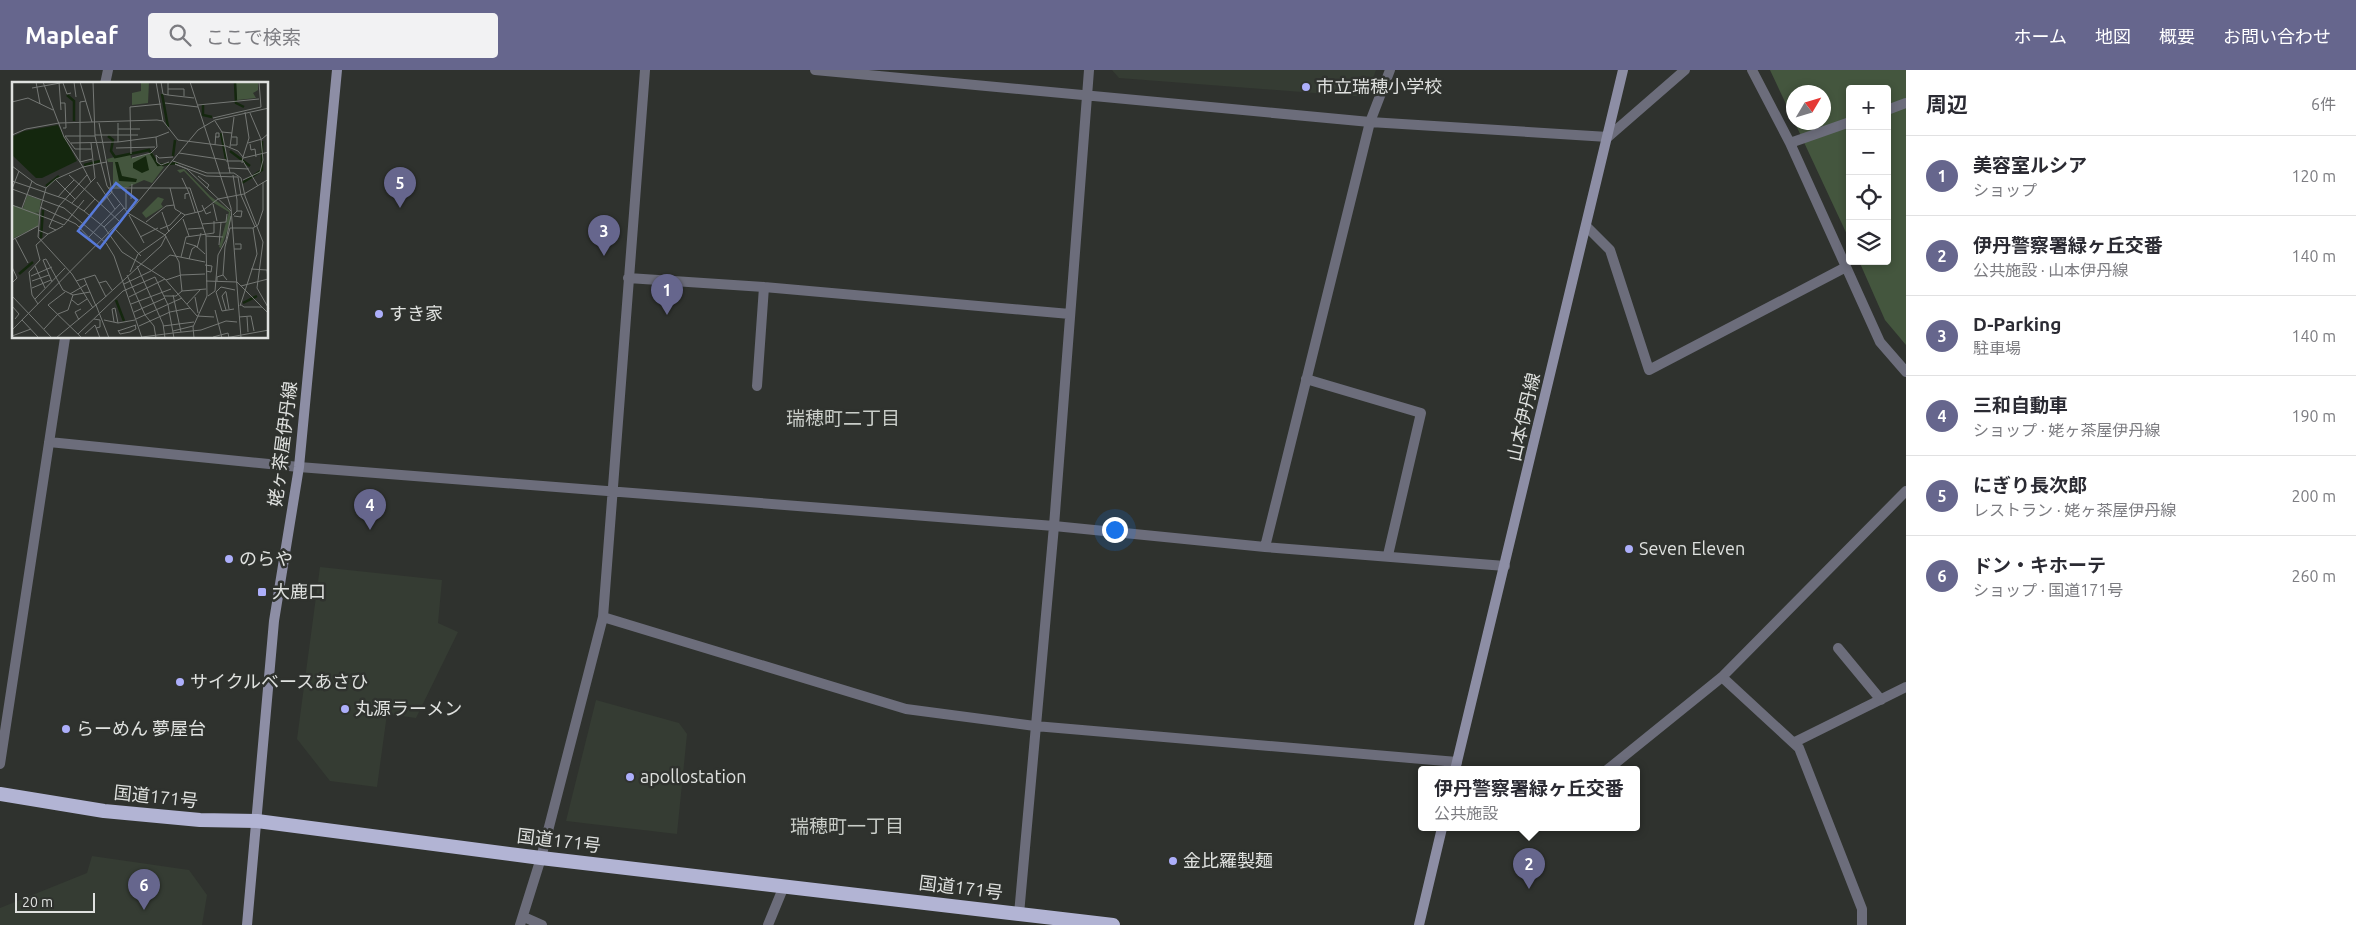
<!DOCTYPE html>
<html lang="ja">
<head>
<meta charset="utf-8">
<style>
	body { margin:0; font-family:Ubuntu,"Noto Sans JP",sans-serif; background:#f2f2f3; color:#2b2b33 }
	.controls { position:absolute; right:15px; top:15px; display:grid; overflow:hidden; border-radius:5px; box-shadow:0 2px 8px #0003 }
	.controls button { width:45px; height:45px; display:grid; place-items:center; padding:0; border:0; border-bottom:1px solid #e1e1e2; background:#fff; color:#2b2b33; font:25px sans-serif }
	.compass { position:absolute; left:1786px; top:15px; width:45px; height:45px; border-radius:50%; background:#fff; box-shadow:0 2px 8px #0003; rotate:52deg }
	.scale { position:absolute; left:15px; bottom:12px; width:80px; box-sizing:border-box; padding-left:5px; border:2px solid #dfe1df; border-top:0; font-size:14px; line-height:18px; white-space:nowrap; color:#dfe1df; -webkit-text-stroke:4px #2f322e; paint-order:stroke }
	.you { position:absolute; left:1114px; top:459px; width:18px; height:18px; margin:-12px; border:4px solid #fff; border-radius:50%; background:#1a73e8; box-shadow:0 0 0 8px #1a73e833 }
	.badge { display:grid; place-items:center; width:32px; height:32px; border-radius:50%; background:#66668d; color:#fff; font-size:16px; font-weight:700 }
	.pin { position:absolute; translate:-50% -41px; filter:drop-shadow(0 1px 2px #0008) }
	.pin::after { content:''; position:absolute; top:26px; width:18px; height:15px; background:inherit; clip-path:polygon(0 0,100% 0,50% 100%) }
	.popup { position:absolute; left:1418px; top:696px; width:222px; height:65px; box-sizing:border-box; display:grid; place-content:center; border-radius:5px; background:#fff; filter:drop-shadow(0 1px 4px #0005); font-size:16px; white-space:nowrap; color:#7c7c81 }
	.popup b { font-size:19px; color:#2b2b33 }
	.popup::after { content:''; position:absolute; left:50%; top:100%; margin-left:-10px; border:10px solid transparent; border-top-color:#fff }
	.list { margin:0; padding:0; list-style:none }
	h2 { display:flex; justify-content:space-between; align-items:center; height:65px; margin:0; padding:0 20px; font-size:21px }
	h2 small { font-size:16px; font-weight:400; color:#7c7c81 }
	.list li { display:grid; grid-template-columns:32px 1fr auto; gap:15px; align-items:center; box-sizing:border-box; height:80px; padding:0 20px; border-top:1px solid #e1e1e2 }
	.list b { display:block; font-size:19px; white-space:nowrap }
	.list p { margin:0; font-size:16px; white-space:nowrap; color:#7c7c81 }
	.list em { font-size:16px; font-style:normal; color:#7c7c81 }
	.icon { flex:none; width:28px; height:28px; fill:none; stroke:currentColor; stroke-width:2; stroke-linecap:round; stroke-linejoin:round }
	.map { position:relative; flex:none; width:1906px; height:855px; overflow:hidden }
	header { display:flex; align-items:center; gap:30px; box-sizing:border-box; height:70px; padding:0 25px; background:#66668d; color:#fff }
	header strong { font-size:24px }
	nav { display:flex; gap:28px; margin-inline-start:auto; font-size:18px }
	.search { width:350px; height:45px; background:#f2f2f3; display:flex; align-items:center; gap:12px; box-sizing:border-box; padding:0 18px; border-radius:5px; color:#7c7c81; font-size:19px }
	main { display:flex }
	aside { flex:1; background:#fff }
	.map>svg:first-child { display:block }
	.built { fill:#353c33 }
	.green { fill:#44563e }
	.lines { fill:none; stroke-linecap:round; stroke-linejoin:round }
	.minor { stroke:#6c6d7b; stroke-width:10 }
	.secondary { stroke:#8d8ea5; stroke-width:10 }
	.trunk { stroke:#b2b4d4; stroke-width:14 }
	.poi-dot { fill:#adaffb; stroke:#2f322e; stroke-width:2 }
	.labels { text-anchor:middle; stroke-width:5; stroke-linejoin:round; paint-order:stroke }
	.poi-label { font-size:18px; fill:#dfe1df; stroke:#2f322e; text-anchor:start }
	.street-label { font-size:18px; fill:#dfe1df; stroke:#2f322e }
	.neighbourhood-label { font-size:19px; fill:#c9cdc8; stroke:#2f322e }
	.inset-river { fill:none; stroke:#14270e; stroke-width:2.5 }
	.inset-road { fill:none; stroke:#757875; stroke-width:1 }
	.view { fill:#577ada; fill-opacity:0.15; stroke:#577ada; stroke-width:2.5 }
	.inset-edge { fill:none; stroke:#dfe1df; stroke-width:2.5 }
</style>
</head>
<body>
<header>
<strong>Mapleaf</strong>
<div class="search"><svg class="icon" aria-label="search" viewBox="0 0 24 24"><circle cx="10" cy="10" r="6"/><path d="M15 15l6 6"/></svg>ここで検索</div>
<nav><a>ホーム</a><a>地図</a><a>概要</a><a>お問い合わせ</a></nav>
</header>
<main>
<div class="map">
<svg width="1906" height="855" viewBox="0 0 1906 855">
	<rect width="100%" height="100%" fill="#2f322e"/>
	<path class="built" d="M 1112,0 L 1376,0 L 1366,27 L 1119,8 Z
		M 320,497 L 442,510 L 438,553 L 458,562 L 416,648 L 387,644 L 377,717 L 330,711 L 297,669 Z
		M 596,630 L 679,653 L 687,664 L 677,764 L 566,751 Z
		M 92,786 L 189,800 L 207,825 L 202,855 L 0,855 L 0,838 L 87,803 Z"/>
	<path class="green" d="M 1770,0 L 1906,0 L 1906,275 L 1885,250 L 1859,191 L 1887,191 L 1887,19 L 1850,19 L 1850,171 L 1795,53 L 1824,52 L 1824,22 L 1794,22 L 1793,49 Z"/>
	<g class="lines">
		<path class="minor" d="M 815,0 L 1370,52 L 1608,67 L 1685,0
			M 1752,0 L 1790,73 L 1880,272 L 1906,302
			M 105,14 L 108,0
			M 1887,40 L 1906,33
			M 1790,73 L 1850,52
			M 1586,156 L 1610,180 L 1649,300 L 1846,197
			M 628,208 L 764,217 L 1070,244
			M 1306,309 L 1421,343 L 1388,485
			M 757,316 L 764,217
			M 49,372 L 299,397 L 1054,456 L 1265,477 L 1505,496
			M 1265,477 L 1370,52 L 1390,0
			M 603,547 L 906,639 L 1035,656 L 1457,692
			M 1838,578 L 1881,630
			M 1722,607 L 1799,678 L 1862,839 L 1862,855
			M 1795,672 L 1906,617
			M 0,694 L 65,268
			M 1607,700 L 1722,607 L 1906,421
			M 1019,844 L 1054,456 L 1089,0
			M 524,847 L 542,855
			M 520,855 L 541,788 L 603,547 L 645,0
			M 768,855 L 784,816"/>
		<path class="secondary" d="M 1455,700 L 1623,0
			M 247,855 L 274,551 L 299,397 L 337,0
			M 1419,855 L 1442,758"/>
		<path class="trunk" d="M 0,724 L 104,741 L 200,750 L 257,751 L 541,788 L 1113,855"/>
	</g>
	<g class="poi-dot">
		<circle cx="1306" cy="17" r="5"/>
		<circle cx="379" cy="244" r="5"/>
		<circle cx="1629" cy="479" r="5"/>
		<circle cx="229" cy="489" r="5"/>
		<rect x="257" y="517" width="10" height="10" rx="2.5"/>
		<circle cx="180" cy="612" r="5"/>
		<circle cx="345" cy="639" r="5"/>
		<circle cx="66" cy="659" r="5"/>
		<circle cx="630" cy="707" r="5"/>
		<circle cx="1173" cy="791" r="5"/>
	</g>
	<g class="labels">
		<g class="poi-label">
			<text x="1316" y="23">市立瑞穂小学校</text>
			<text x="389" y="250">すき家</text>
			<text x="1639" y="485">Seven Eleven</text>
			<text x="239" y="495">のらや</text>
			<text x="272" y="528">大鹿口</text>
			<text x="190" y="618">サイクルベースあさひ</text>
			<text x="355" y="645">丸源ラーメン</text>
			<text x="76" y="665">らーめん 夢屋台</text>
			<text x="640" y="713">apollostation</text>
			<text x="1183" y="797">金比羅製麺</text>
		</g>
		<g class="street-label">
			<text transform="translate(1524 347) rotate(-77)" y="6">山本伊丹線</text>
			<text transform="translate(283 374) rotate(-83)" y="6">姥ヶ茶屋伊丹線</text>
			<text transform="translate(156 727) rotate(6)" y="6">国道171号</text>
			<text transform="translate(559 771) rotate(7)" y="6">国道171号</text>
			<text transform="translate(961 818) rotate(7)" y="6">国道171号</text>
		</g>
		<g class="neighbourhood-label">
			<text x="843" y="355">瑞穂町二丁目</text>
			<text x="847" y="763">瑞穂町一丁目</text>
		</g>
	</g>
	<g transform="translate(12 12)">
		<rect width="256" height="256" fill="#2f322e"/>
		<path d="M 129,0 L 137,0 L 136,21 L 120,23 L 120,11 L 129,9 ZM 224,0 L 246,0 L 246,8 L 241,11 L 244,16 L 225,18 ZM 118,71 L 119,76 L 141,71 L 143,81 L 152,85 L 140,101 L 132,98 L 114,106 L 101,105 L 101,80 L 96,80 L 95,77 ZM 172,87 L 198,114 L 218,129 L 219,138 L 209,166 L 207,165 L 217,130 L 202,121 L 172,89 L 168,91 L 165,88 ZM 15,113 L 29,118 L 27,131 L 23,130 L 27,132 L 26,144 L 0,157 L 0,123 L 11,126 ZM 146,115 L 152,117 L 149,122 L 151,125 L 134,136 L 130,131 Z" fill="#44563e"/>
		<path d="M 46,43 L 65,79 L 30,96 L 24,96 L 0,73 L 0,55 L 12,49 ZM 134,74 L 137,88 L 130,91 L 121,86 L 121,81 ZM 103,80 L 106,80 L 110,94 L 125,97 L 124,100 L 107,99 Z" fill="#14270e"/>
		<path class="inset-river" d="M 223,0 L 224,21 L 232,25M 150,12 L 156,45M 55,13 L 62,19 L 62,39M 191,23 L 191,33 L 200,35M 209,51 L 214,77M 96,54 L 101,58 L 99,69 L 103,75 L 137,68 L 146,83 L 166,81M 218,69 L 238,84M 161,74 L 163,58M 72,83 L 88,79M 230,101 L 250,88 L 250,59M 34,104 L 47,94M 29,156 L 31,128M 7,192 L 21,180M 104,218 L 112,239M 231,221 L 245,214"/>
		<path class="inset-road" d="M 24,0 L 28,22M 31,0 L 52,55 L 71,85 L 89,81 L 95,104 L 116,131M 47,0 L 49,28M 62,0 L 64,15M 68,0 L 80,40M 81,0 L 83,54 L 89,81 L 95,80M 144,0 L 151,39M 149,0 L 151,12 L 156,13M 156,0 L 156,13 L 182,16M 178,0 L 219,126 L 229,256M 247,0 L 249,25M 51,1 L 55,12 L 59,11M 20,6 L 54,0M 156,7 L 172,7 L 172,14M 74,19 L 68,20 L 68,80 L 80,77M 0,20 L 16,16 L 41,28M 48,21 L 53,21 L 54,46 L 51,46M 153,21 L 186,25M 186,23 L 247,17M 201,36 L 249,25M 203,39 L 210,50 L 220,51M 106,41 L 106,60 L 144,55M 106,47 L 128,47M 210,50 L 218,91M 0,53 L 14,47 L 47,41 L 145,38 L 151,39 L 166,58 L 214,64 L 226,69 L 231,75 L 230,81M 83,53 L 126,53M 59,61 L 106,60M 79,61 L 83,96M 236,61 L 250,57 L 257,51M 238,62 L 239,68 L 243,67 L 244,75M 203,63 L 204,51 L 207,51 L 207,55 L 203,55M 219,63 L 225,63 L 225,55 L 220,55M 218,65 L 222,35M 104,66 L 143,65M 79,67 L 63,67 L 53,54 L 83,54M 167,71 L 214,78M 119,72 L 118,25 L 149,22M 231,75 L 237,56 L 233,30M 120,76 L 139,71 L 145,65 L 144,55 L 157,50M 231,76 L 257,70M 161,79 L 195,91 L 222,91 L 229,96 L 233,114 L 251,160 L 245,206 L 257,227M 214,79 L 230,79M 231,79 L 246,104M 157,80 L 149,83 L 145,80 L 144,73 L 147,76 L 161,75M 163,82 L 175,87 L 219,129M 163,82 L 194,94 L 226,95 L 229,113 L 243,145M 0,84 L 24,102 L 34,106M 216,86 L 237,87M 57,93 L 107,139M 221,93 L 225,118 L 225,129 L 221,133M 186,94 L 197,103 L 195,106M 170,96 L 177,111 L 173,112 L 173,117M 43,97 L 53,107 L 46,115M 62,98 L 53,107 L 63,117M 231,98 L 248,90 L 251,78 L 249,57 L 238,31M 0,99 L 53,117 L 72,129M 85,100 L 103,127M 96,106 L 178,106 L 194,154 L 195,214M 158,106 L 163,127 L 173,133M 0,107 L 7,89M 0,107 L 52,126 L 94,161 L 102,174 L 130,256M 177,111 L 183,130M 83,117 L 72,129 L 92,145 L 110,170 L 153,197 L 185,234 L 202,235M 119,117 L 120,102M 72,118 L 52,143 L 40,138 L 47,124 L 75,93M 60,121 L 79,100M 201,122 L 205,139M 0,123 L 40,138 L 37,145 L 44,148 L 51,144M 190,123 L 194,132 L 199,130M 28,125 L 64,142 L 84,163M 10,126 L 20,99M 114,127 L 114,107M 150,130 L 157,150M 116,131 L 153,153 L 167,180 L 170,209M 117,133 L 132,161M 222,134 L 229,135 L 230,129 L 225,129M 171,137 L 177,154M 134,140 L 154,124 L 162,123M 190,142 L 214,140 L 215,132M 67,145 L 100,110 L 87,41M 92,145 L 112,126M 102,146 L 129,174M 148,147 L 158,143 L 169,131M 176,147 L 191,146M 26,148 L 36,152 L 44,148M 153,153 L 173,133 L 190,129 L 206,117 L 232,112 L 257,97M 194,154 L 211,155M 77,155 L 108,122M 128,155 L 146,146M 3,156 L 16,181M 0,158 L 26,144M 174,161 L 184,164 L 193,172M 207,163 L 209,140M 185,166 L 189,151M 222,167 L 229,167 L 229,162 L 223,162M 169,175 L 174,155 L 202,151 L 202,139M 177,177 L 180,167 L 184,164M 31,178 L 34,177 L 51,208 L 61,213 L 56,228 L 46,232 L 32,247M 31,178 L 40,200M 193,183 L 200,184 L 199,190 L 194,189M 23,184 L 33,206M 125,184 L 151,242 L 153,256M 0,185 L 5,196 L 0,201M 239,187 L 255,188M 118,190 L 126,172 L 153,153M 115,193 L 133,233 L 142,244 L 144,256M 211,193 L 213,165 L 218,146 L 241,146 L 246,143 L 251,128 L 251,100M 19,194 L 40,185M 143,195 L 156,223 L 162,256M 72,196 L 84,224M 154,198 L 169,193 L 193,192M 20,199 L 37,193M 64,199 L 83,193 L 94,215M 194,199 L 225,200 L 257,232M 205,199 L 205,195 L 211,193 L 215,198M 87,201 L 94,199 L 100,208M 112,202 L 139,189 L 158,173 L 193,180M 229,204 L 256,197 L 255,188M 20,206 L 39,198M 214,209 L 210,214 L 214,228M 53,210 L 36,223 L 70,256M 214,210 L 217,227M 58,212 L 75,202M 61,213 L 78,210M 161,213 L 169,250M 0,214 L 40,256M 152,214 L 164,214 L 170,209 L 194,207M 196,214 L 203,209 L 206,173 L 214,158 L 219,134M 117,215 L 153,197M 183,215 L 186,231M 23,217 L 53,186M 60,218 L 66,223 L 75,217M 26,222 L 20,213 L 17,190 L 28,178 L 24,163 L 36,152M 119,222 L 159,207M 175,222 L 189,207M 228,222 L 232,225 L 250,225M 84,223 L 97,256M 0,224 L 7,232 L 3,237M 228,224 L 245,172 L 241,146M 81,226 L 60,192 L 26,155 L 28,128 L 34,106 L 44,97 L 71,85 L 79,100 L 83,96M 222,227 L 210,229 L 204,210 L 209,205 L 223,208M 203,228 L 210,256M 122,230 L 153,216M 227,235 L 239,234 L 242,249M 235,235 L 236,250M 82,237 L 88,238 L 88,245 L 84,246M 124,237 L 170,216M 10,238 L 26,255M 67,238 L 63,230 L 69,227M 92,238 L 106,241 L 123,238M 102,240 L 100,227 L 103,226 L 106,241M 127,244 L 158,230 L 178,226M 151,244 L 182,240M 0,248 L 121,126 L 186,48 L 203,38 L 257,26M 106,248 L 108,252 L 118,250 L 124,247 L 123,243M 106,249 L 124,243M 161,249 L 181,244M 161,251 L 189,248 L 214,239 L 225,240M 66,252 L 111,209 L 143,195M 73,252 L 83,243 L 88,256M 0,254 L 19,247M 130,255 L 161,251M 201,255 L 216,251 L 217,256M 44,256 L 91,217 L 149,164 L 154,154M 182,256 L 181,245 L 195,214M 213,256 L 257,248"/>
		<path class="view" d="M 104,101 L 125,118 L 88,166 L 66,149 Z"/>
		<rect width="256" height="256" class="inset-edge"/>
	</g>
</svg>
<div class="controls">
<button>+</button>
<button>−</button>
<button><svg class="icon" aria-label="locate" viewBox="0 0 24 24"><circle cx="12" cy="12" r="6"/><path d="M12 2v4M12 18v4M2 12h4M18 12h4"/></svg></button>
<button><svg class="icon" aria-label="layers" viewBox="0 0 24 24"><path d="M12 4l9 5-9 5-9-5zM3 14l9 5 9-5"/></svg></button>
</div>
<svg class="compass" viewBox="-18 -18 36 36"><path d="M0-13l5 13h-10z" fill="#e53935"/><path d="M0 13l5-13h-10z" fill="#7c7c81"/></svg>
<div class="scale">20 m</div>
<div class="you"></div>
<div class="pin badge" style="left:667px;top:245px">1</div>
<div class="pin badge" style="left:1529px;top:819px">2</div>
<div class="popup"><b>伊丹警察署緑ヶ丘交番</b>公共施設</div>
<div class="pin badge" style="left:604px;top:186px">3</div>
<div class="pin badge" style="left:370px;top:460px">4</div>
<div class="pin badge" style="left:400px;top:138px">5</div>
<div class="pin badge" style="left:144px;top:840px">6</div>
</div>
<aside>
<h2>周辺<small>6件</small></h2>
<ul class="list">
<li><span class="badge">1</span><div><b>美容室ルシア</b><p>ショップ</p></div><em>120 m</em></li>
<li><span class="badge">2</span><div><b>伊丹警察署緑ヶ丘交番</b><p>公共施設 · 山本伊丹線</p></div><em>140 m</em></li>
<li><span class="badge">3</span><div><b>D-Parking</b><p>駐車場</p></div><em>140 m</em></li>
<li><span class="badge">4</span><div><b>三和自動車</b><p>ショップ · 姥ヶ茶屋伊丹線</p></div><em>190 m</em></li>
<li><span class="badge">5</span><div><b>にぎり長次郎</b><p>レストラン · 姥ヶ茶屋伊丹線</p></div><em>200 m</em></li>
<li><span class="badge">6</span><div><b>ドン・キホーテ</b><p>ショップ · 国道171号</p></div><em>260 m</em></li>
</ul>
</aside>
</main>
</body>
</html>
